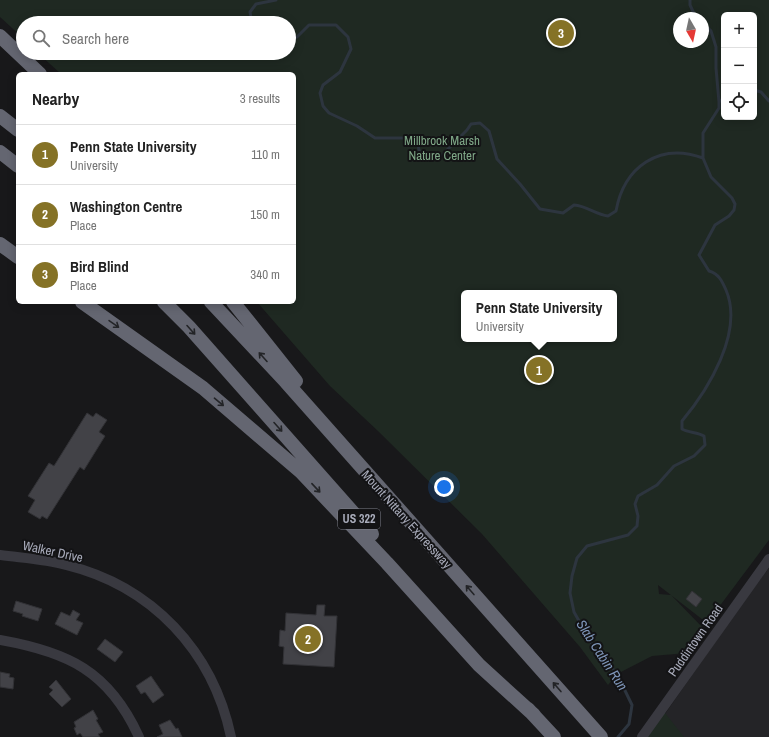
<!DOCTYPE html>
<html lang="en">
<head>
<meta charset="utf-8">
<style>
	body { margin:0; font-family:"Archivo Narrow",sans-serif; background:#f2f2f2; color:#222 }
	.controls { position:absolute; right:12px; top:12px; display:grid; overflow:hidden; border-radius:6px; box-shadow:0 2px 10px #0003 }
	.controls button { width:36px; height:36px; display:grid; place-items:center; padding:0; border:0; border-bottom:1px solid #e0e0e0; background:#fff; color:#222; font:20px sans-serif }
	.compass { position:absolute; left:673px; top:12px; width:36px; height:36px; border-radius:50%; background:#fff; box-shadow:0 2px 10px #0003; rotate:171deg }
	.you { position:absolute; left:444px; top:487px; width:14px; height:14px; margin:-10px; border:3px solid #fff; border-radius:50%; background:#1a73e8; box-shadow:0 0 0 6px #1a73e833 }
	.badge { display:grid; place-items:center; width:26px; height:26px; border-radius:50%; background:#857226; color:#fff; font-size:13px; font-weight:700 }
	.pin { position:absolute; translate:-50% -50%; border:2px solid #fff; box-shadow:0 1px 4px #0006 }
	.popup { position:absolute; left:461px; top:290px; width:156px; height:52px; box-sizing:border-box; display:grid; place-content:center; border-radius:6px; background:#fff; filter:drop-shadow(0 1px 3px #0005); font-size:13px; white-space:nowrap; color:#767676 }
	.popup b { font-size:15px; color:#222 }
	.popup::after { content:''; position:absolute; left:50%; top:100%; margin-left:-8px; border:8px solid transparent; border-top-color:#fff }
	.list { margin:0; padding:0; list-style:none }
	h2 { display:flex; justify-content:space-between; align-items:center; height:52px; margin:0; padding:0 16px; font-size:17px }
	h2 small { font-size:13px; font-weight:400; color:#767676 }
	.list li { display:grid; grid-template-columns:26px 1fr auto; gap:12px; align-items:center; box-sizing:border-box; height:60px; padding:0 16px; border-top:1px solid #e0e0e0 }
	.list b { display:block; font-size:15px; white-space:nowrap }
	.list p { margin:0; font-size:13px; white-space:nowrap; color:#767676 }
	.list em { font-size:13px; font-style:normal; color:#767676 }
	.icon { flex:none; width:22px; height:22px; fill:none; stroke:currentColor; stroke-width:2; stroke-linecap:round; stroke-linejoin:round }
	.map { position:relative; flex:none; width:769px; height:737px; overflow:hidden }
	.search { position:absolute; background:#fff; box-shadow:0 2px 10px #0003; left:16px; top:16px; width:280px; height:44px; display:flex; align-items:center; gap:10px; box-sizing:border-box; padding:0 14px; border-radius:22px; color:#767676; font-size:15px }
	.panel { position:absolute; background:#fff; box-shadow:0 2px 10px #0003; left:16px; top:72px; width:280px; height:232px; border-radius:6px }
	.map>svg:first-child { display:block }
	.built { fill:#242427 }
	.green { fill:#1f2922; fill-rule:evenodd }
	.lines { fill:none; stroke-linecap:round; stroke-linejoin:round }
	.stream { stroke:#2d353f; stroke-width:3 }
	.building { fill:#424247; stroke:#323236 }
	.minor { stroke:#393940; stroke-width:10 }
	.highway { stroke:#646671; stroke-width:14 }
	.oneway { stroke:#232427 }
	.labels { text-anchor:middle; stroke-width:4; stroke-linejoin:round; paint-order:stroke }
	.shield { fill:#131315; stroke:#7c7e89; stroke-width:1 }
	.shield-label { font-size:12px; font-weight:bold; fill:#a9acbb }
	.park-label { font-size:13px; fill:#7fa787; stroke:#131315 }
	.street-label { font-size:13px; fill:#a9acbb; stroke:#131315 }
	.water-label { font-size:14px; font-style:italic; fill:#7e95b8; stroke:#131315 }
</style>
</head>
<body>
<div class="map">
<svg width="769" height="737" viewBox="0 0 769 737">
	<rect width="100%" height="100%" fill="#18181a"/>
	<path class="built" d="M 769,568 L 769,737 L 649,737 L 740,606 Z"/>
	<path class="green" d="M 0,0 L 769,0 L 769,540 L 707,623 L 658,585 L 659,594 L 671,595 L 704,629 L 687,653 L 652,656 L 617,674 L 608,685 L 580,647 L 482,534 L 378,431 L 330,386 L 257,302 L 294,302 L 294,74 L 61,74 L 38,53 L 289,53 L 289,23 L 23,23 L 23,38 L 0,17 ZM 724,15 L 754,15 L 754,117 L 724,117 ZM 679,18 L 703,18 L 703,42 L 679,42 ZM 464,293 L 614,293 L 614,339 L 464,339 Z
		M 662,709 L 684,737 L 642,737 Z"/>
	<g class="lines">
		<path class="stream" d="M 690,0 L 690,5 L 696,18
			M 252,23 L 250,12 L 256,4 L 276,0
			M 289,39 L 297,37 L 309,25 L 336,25 L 348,37 L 351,49 L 340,72 L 323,85 L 320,93 L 323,106 L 329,113 L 357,126 L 375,138 L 404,138 L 418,145 L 420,155 L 428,159 L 441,156 L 467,130 L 471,124 L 480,123 L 489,131 L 497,159 L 520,184 L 540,209 L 563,213 L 574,205 C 587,206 595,214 608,216 L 616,211 C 624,167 659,142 703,158 L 711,177 L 732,198 L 735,204 L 734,210 L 729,216 L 715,225 L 699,255 L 709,271 C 719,274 722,281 726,290 C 744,332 708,390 682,421 L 682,429 C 689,433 697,432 704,436 L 705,445 L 694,456 L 674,466 L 657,485 L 638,496 L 635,504 L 638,516 L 637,526 L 628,535 L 587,546 L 577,558 L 572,576 L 570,593 L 574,612 L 592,644 L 617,674 L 632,705 L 629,724 L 618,737
			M 754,90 L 761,92 L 769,101
			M 719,102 L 724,98
			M 703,158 L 703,133 L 719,108 L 719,102 L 716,68 L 716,47 L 711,31 L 703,24"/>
	</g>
	<path class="building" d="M 87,413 L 93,417 L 96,413 L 107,420 L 99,432 L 105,436 L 84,470 L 80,467 L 47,519 L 42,516 L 40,519 L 28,512 L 35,500 L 28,496 L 49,463 L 54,466 Z
		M 692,591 L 702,599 L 696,607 L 686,599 Z
		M 16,601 L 42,609 L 38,621 L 22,616 L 23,614 L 13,611 Z
		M 317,605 L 325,605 L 324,616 L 337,616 L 334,667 L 283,664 L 284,647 L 279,646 L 280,630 L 285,631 L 286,613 L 316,615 Z
		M 73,610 L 80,614 L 76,620 L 83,623 L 77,635 L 55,624 L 61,612 L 70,616 Z
		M 105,639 L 123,652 L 115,662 L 97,649 Z
		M 0,672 L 10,674 L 9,677 L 14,678 L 13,689 L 0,687 Z
		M 151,676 L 164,695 L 153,703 L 145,692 L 141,694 L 136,686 Z
		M 56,680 L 71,699 L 62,707 L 49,694 L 53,690 L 49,687 Z
		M 93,710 L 98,719 L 96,720 L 103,732 L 98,734 L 100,737 L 83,737 L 80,733 L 77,735 L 74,728 L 76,727 L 74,722 Z
		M 170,720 L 176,729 L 178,728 L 182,737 L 157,737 L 163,734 L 159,725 Z"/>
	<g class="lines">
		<path class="minor" d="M 0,555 C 22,558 45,559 66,565 C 152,586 213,651 231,737
			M 0,640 C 68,652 109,671 139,737
			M 642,737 L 769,559"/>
		<path class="highway" d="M 0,36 L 40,74
			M 0,116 L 18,130
			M 0,152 L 18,166
			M 0,244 L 18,257
			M 82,302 L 203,388 L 301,472 L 387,563 L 479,665 L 534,715
			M 164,302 L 189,327 L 372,534
			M 211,302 L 286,382 L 601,737
			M 233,302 L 296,381
			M 528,709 L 554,737"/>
	</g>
	<defs><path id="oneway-shaft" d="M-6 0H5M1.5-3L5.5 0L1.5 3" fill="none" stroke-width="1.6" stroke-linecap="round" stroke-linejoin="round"/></defs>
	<g class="oneway">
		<use href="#oneway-shaft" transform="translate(114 324) rotate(35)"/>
		<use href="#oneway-shaft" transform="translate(191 330) rotate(48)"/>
		<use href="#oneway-shaft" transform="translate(263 357) rotate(-132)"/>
		<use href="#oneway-shaft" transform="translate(219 402) rotate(40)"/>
		<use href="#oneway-shaft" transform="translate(278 427) rotate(48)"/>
		<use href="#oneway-shaft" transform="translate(316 488) rotate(47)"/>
		<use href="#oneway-shaft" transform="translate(470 590) rotate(-131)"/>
		<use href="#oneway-shaft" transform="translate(557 687) rotate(-131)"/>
	</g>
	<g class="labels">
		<rect class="shield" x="338" y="509" width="42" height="20" rx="3"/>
		<g class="shield-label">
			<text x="359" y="523">US 322</text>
		</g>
		<g class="park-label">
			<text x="442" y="145">Millbrook Marsh<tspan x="442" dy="15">Nature Center</tspan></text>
		</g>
		<g class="street-label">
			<text transform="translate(407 519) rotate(48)" y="5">Mount Nittany Expressway</text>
			<text transform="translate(53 551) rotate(12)" y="5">Walker Drive</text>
			<text transform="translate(695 640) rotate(-55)" y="5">Puddintown Road</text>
		</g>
		<g class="water-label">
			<text transform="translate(602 655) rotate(57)" y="5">Slab Cabin Run</text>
		</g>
	</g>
</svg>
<div class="controls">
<button>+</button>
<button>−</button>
<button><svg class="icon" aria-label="locate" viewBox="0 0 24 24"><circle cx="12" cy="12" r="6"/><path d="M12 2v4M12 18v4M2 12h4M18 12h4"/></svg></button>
</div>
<svg class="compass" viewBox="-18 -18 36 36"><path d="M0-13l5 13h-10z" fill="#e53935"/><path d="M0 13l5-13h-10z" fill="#767676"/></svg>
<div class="you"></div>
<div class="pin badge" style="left:539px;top:370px">1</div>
<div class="popup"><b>Penn State University</b>University</div>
<div class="pin badge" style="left:308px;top:639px">2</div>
<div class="pin badge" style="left:561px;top:33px">3</div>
<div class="search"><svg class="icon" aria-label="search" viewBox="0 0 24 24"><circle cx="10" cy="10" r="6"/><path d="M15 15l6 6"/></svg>Search here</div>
<section class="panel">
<h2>Nearby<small>3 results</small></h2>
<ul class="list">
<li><span class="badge">1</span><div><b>Penn State University</b><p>University</p></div><em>110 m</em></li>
<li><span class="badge">2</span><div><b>Washington Centre</b><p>Place</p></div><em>150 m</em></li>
<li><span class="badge">3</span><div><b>Bird Blind</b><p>Place</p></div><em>340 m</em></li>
</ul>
</section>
</div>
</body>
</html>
